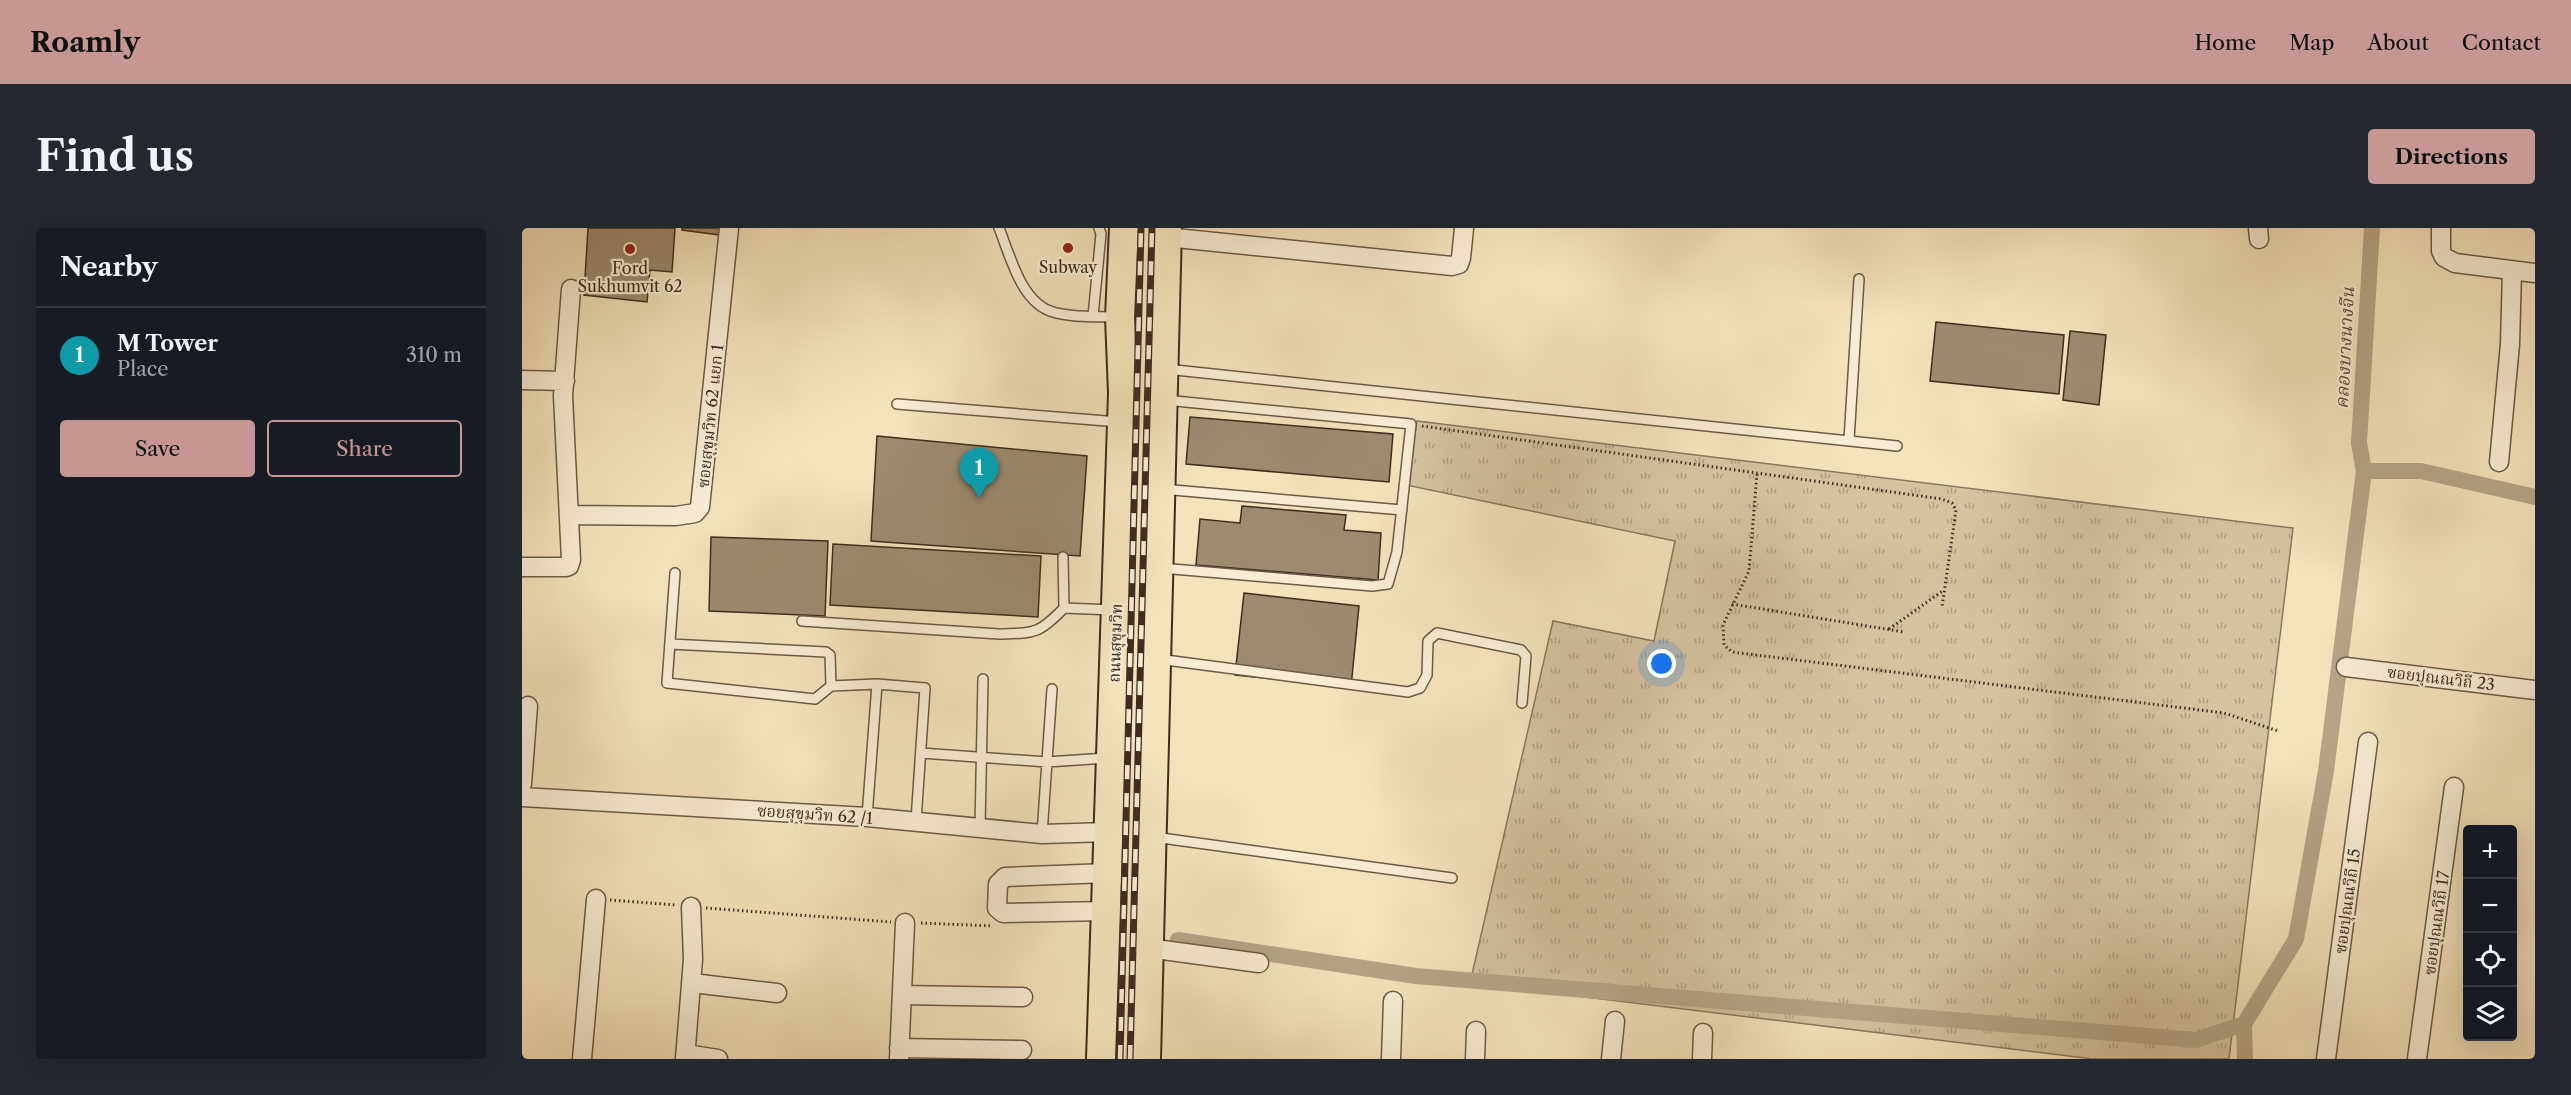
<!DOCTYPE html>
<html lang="en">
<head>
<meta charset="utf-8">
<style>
	body { margin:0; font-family:"Libre Caslon Text","Noto Serif Thai",serif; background:#242831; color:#f1f3f6 }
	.controls { position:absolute; right:18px; bottom:18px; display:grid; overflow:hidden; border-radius:6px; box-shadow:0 6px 24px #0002 }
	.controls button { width:54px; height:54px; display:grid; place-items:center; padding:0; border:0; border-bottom:2px solid #363941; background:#171b24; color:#f1f3f6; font:30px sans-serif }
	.you { position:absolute; left:1140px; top:436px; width:21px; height:21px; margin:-15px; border:4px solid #fff; border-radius:50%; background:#1a73e8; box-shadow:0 0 0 9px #1a73e833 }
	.badge { display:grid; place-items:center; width:39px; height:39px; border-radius:50%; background:#c59692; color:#fff; font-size:20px; font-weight:700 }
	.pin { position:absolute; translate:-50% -50px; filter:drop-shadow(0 2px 3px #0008) }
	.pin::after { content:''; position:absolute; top:32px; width:21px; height:18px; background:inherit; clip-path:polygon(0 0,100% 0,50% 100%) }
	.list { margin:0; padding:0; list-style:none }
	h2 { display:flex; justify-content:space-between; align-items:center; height:78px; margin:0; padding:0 24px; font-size:26px }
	h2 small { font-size:20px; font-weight:400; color:#9ea1a6 }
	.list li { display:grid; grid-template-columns:39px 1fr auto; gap:18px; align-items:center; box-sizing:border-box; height:96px; padding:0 24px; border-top:2px solid #363941 }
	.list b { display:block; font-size:22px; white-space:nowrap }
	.list p { margin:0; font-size:20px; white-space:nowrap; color:#9ea1a6 }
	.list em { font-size:20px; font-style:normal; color:#9ea1a6 }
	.actions { display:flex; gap:12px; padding:18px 24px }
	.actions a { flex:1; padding:14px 0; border:2px solid #c59692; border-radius:6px; text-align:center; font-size:21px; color:#c59692 }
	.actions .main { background:#c59692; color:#111 }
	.icon { flex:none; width:33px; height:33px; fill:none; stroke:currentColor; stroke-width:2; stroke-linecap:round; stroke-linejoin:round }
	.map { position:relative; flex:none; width:2013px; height:831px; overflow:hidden; border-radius:6px }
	header { display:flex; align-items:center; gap:36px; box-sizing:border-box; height:84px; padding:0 30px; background:#c59692; color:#111 }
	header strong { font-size:28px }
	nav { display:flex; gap:33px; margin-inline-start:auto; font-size:21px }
	.intro { display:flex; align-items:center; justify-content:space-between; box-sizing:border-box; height:144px; padding:0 36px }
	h1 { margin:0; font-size:42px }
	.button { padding:15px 27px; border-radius:6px; background:#c59692; color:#111; font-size:21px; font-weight:700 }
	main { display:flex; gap:36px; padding:0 36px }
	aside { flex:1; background:#171b24; border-radius:6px; box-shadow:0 6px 24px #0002 }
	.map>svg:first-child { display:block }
	.grass { fill:url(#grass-tufts); stroke:#8a785f; stroke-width:1.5 }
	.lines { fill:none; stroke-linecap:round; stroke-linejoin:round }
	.canal { stroke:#b6a486; stroke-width:16 }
	.building { fill:#9d8b70; stroke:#3e2d1e; stroke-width:1.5 }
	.service-casing { stroke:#6c5a45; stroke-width:12 }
	.minor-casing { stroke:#6c5a45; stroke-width:21 }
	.primary-casing { stroke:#3e2d1e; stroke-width:32 }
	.path { stroke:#3e2d1e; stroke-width:3; stroke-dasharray:1.5 3; stroke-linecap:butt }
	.service { stroke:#f8ecd3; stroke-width:9 }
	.minor { stroke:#f8ecd3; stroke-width:18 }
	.primary { stroke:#f4e2bb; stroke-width:28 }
	.rail-casing { stroke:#3e2d1e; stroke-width:7 }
	.rail { stroke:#f8ecd3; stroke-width:4.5; stroke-dasharray:14; stroke-linecap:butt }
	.poi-dot { fill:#8f2418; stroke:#f8ecd3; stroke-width:2 }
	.labels { text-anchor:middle; stroke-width:4.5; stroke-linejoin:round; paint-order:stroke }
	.poi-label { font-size:16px; fill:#3e2d1e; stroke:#f8ecd3 }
	.street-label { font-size:16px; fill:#3e2d1e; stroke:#f8ecd3 }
	.water-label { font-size:18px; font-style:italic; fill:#5c4b38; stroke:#f8ecd3 }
</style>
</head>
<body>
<header>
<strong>Roamly</strong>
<nav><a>Home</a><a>Map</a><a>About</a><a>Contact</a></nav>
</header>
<div class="intro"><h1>Find us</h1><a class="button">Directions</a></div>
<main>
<aside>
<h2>Nearby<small></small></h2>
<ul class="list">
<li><span class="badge" style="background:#0f9aa8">1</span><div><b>M Tower</b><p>Place</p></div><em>310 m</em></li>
</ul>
<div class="actions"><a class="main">Save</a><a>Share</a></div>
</aside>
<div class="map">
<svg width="2013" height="831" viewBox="0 0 2013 831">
	<defs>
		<pattern id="grass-tufts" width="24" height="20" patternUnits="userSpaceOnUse" patternTransform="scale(1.5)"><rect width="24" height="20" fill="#d5c3a0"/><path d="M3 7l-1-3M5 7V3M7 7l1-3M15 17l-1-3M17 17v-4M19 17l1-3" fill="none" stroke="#ae9f82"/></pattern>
	</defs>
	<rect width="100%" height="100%" fill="#f4e2bb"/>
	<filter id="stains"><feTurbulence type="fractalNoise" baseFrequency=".00333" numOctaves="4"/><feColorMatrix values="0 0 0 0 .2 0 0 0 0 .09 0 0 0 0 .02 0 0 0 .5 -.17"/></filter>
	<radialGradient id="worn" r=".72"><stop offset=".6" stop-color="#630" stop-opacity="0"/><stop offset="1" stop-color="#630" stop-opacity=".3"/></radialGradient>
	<path class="grass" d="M 895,193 L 1771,300 L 1707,831 L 1571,831 L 948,755 L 1031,393 L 1132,413 L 1153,313 L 884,257 Z"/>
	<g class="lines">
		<path class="canal" d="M 1842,243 L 1899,243 L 2013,269
			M 656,712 L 894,748 L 1674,812 L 1722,796
			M 1723,831 L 1722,796 L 1774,711 L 1804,543 L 1842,243 L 1837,215 L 1850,0"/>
	</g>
	<path class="building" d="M 66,0 L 153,0 L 150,44 L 128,42 L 125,74 L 62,67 Z
		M 160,0 L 198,0 L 197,7 L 160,2 Z
		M 1414,94 L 1542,107 L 1537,166 L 1408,153 Z
		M 1548,103 L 1584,107 L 1577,177 L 1541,172 Z
		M 668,189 L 871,206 L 867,254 L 664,236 Z
		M 355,208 L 565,228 L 558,328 L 349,313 Z
		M 720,278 L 824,287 L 822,302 L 859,305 L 856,352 L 674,337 L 678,291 L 718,295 Z
		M 189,309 L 306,313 L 303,388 L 187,383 Z
		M 311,316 L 519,328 L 516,389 L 308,377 Z
		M 722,365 L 837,378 L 829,459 L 713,447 Z"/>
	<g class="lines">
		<g class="service-casing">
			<path id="service" d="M 477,0 C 488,27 499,75 531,84 C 551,90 576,88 596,89
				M 571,88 L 579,6 L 577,0
				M 644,141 L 1375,218
				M 375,176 L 597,194
				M 1327,212 L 1337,51
				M 640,261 L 880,282
				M 541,329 L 542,380
				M 639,340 L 850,358 L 866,356 L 875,324 L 889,196 L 643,172
				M 153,345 L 145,455 L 293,471 L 309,458 L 355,456
				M 280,393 L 477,406 C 513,405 517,406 542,380 L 591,382
				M 148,416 L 304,424 L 308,427 L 309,458
				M 636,431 L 886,464 L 898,460 L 905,447 L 906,413 L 915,405 L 999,422 L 1004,428 L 1000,475
				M 399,525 L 525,534 L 585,530
				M 345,589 L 355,456 L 403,460 L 394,593
				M 458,599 L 461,451
				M 520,606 L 530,461
				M 632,609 L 930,650"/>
		</g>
		<g class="minor-casing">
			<path id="minor" d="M 1736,0 L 1737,11
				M 1919,0 L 1919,23 L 1922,29 L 1933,35 L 2013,45
				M 644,9 L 930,38 L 937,36 L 939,30 L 942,0
				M 0,152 L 43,153
				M 1977,234 L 1988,116 L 1990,43
				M 47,287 L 154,288 L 173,285 L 178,279 L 207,0
				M 0,339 L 44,339 L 47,338 L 49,332 L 41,168 L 49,61
				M 1824,439 L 2013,462
				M 0,556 L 6,478
				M 0,569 L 345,589 L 520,606 L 587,604
				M 584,683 L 481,685 L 475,680 L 476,656 L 483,649 L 585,645
				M 626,720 L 737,735
				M 170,755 L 255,765
				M 380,767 L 501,769
				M 377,820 L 500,822
				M 164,826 L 196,831
				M 60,831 L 74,671
				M 163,831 L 171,731 L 169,679
				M 377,831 L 383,695
				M 869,831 L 871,773
				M 953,831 L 954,803
				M 1089,831 L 1093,793
				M 1180,831 L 1181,805
				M 1804,831 L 1846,514
				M 1895,831 L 1932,559"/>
		</g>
		<g class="primary-casing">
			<path id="primary" d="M 579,831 L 601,165 L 598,89 L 602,0
				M 624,831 L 645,0"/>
		</g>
		<path class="path" d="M 900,198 L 1420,271 L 1430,275 L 1434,282 L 1420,379
			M 1235,246 L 1227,343 L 1201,397 L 1202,417 L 1210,424 L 1702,485 L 1756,503
			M 1210,376 L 1382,404
			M 1367,401 L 1422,362
			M 88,672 L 154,677
			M 184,680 L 369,694
			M 399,695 L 471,698"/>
		<use href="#service" class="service"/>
		<use href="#minor" class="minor"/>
		<use href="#primary" class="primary"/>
		<g class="rail-casing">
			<path id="rail" d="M 598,831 L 619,0
				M 608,831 L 630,0"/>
		</g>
		<use href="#rail" class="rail"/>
	</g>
	<g class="poi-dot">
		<circle cx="546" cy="20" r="6"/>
		<circle cx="108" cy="21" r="6"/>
	</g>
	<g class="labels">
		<g class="poi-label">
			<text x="546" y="45">Subway</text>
			<text x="108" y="46">Ford<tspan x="108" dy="18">Sukhumvit 62</tspan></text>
		</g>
		<g class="street-label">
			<text transform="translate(188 188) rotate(-84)" y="6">ซอยสุขุมวิท 62 แยก 1</text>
			<text transform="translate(593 415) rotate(-88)" y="6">ถนนสุขุมวิท</text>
			<text transform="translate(1919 450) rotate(7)" y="6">ซอยปุณณวิถี 23</text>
			<text transform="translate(293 586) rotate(4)" y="6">ซอยสุขุมวิท 62 /1</text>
			<text transform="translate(1825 673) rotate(-82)" y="6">ซอยปุณณวิถี 15</text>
			<text transform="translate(1914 695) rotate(-82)" y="6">ซอยปุณณวิถี 17</text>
		</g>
		<g class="water-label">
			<text transform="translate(1823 120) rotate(-87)" y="6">คลองบางนางจีน</text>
		</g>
	</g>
	<rect width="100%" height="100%" filter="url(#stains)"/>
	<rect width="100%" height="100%" fill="url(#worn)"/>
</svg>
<div class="controls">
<button>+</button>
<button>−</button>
<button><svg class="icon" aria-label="locate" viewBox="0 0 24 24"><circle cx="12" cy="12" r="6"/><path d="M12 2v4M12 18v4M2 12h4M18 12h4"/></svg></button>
<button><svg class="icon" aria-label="layers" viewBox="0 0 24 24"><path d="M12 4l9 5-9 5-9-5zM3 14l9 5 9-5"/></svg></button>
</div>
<div class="you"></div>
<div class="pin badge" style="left:457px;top:270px;background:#0f9aa8">1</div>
</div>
</main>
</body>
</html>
